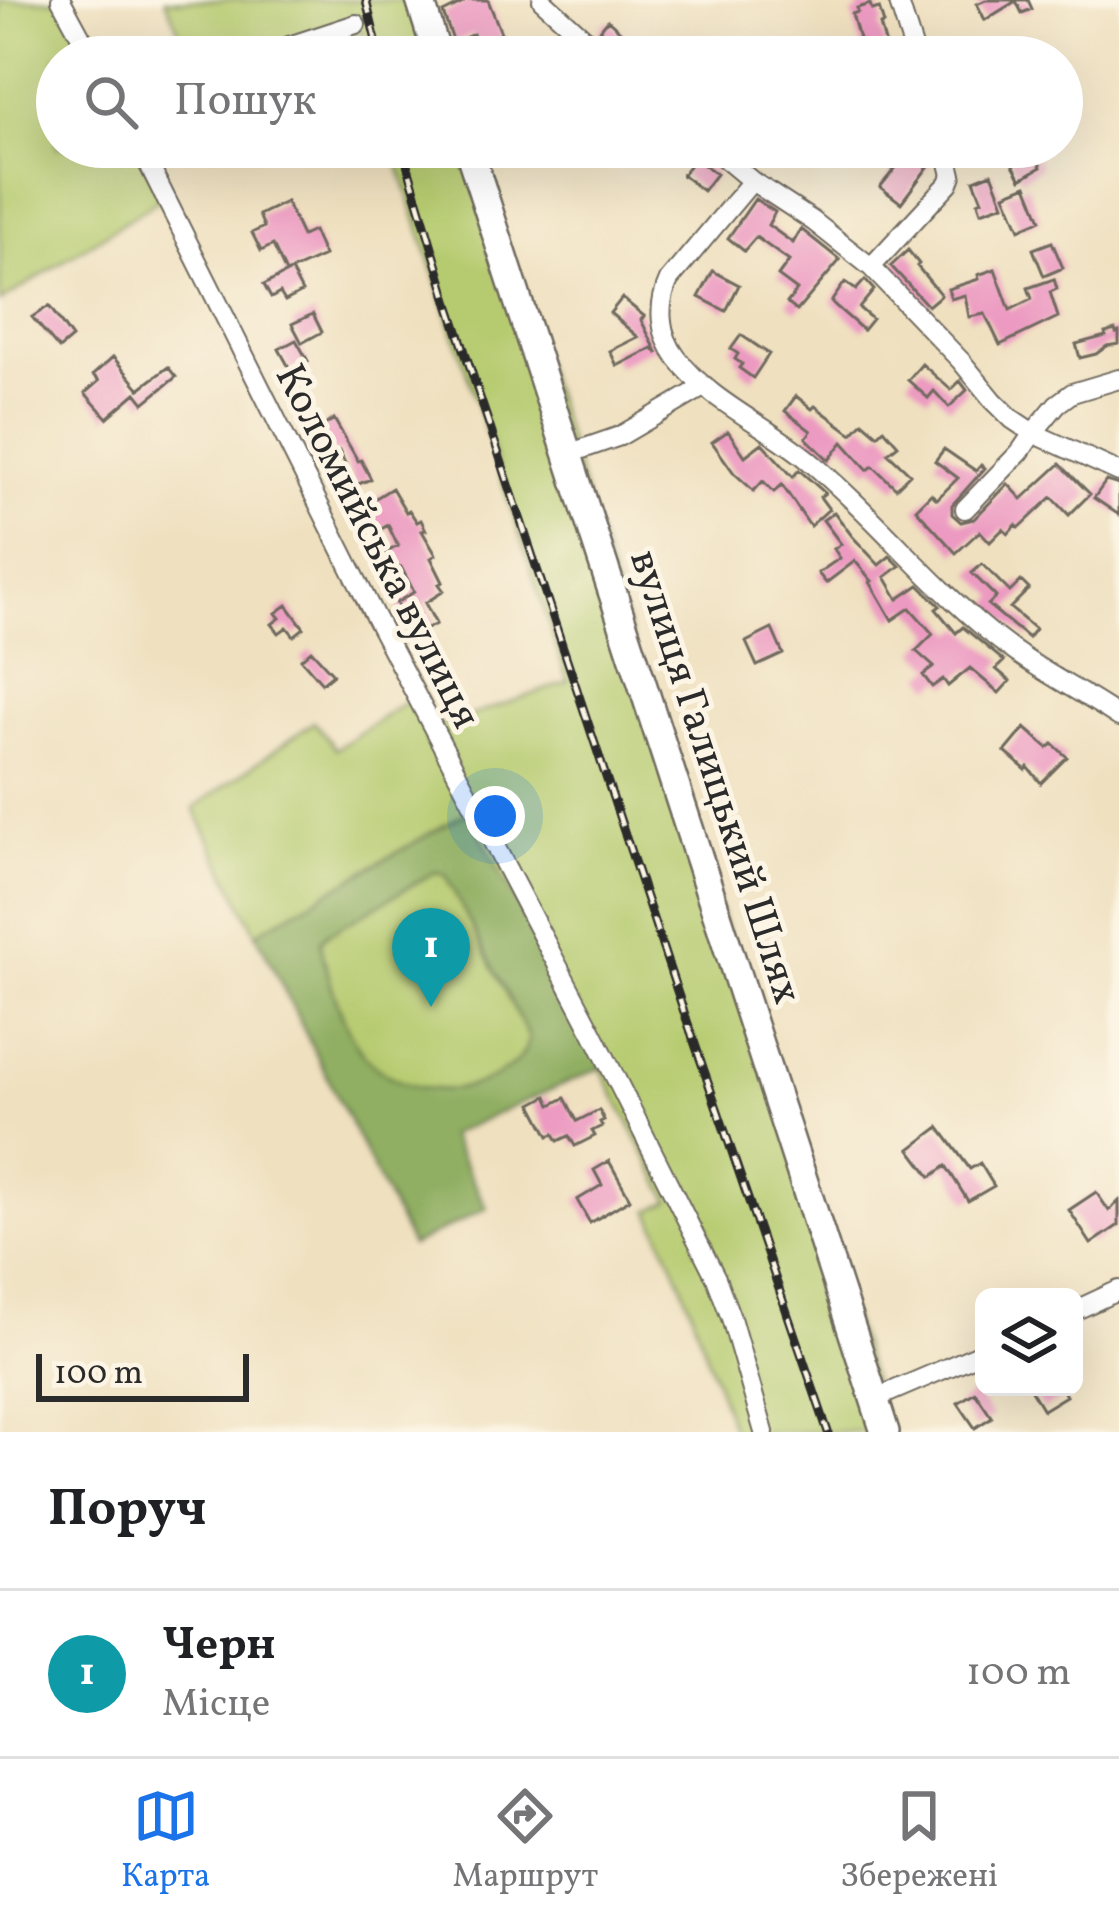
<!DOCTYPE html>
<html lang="uk">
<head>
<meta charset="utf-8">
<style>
	body { margin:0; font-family:Vollkorn,serif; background:#f6f6f6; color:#202124 }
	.controls { position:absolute; right:36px; bottom:36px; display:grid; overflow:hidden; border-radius:18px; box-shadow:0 12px 48px #0002 }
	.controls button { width:108px; height:108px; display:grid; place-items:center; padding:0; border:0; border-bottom:3px solid #e0e0e0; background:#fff; color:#202124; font:60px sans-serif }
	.scale { position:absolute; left:36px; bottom:30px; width:213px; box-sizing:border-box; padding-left:12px; border:6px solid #2b2b2b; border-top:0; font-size:33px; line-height:42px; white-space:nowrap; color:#2b2b2b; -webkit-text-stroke:9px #fcf5e5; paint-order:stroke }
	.you { position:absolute; left:495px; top:816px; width:42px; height:42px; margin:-30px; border:9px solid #fff; border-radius:50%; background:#1a73e8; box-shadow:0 0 0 18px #1a73e833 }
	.badge { display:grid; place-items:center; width:78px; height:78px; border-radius:50%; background:#1a73e8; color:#fff; font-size:39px; font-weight:700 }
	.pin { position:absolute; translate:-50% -99px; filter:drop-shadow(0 3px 6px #0008) }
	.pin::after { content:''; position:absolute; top:63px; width:42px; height:36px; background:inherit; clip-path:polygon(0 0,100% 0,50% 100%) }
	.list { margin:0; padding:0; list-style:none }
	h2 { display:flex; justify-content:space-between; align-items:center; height:156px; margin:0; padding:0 48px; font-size:51px }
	h2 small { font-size:39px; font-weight:400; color:#757577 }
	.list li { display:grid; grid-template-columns:78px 1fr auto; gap:36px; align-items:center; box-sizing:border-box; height:168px; padding:0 48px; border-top:3px solid #e0e0e0 }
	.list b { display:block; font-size:45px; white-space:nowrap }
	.list p { margin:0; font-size:39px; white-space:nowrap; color:#757577 }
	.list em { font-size:39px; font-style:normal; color:#757577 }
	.icon { flex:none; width:66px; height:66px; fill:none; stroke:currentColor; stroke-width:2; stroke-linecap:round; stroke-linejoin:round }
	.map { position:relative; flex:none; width:1119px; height:1432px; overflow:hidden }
	.search { position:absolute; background:#fff; box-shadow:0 12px 48px #0002; left:36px; right:36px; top:36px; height:132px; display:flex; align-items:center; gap:30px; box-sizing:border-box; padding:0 42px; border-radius:66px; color:#757577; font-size:45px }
	.sheet { height:324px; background:#fff }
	nav { display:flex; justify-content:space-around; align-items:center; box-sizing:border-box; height:168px; border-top:3px solid #e0e0e0; background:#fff; font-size:33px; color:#757577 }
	nav a { display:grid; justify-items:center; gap:6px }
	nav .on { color:#1a73e8 }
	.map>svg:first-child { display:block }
	.green { fill:#b6cb6f; stroke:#707b4d; stroke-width:3 }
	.forest { fill:#90af62; stroke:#5e6d46; stroke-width:3; fill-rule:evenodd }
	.building { fill:#ec9ac1 }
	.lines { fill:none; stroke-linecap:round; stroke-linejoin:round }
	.minor-casing { stroke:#706a5f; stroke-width:22 }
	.highway-casing { stroke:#706a5f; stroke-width:32 }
	.minor { stroke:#fff; stroke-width:18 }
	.highway { stroke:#fff; stroke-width:27 }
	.rail-casing { stroke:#2b2b2b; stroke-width:9 }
	.rail { stroke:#fcf5e5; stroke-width:4.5; stroke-dasharray:14; stroke-linecap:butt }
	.labels { text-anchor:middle; stroke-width:10; stroke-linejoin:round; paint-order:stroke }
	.street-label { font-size:42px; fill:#2b2b2b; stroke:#fcf5e5 }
</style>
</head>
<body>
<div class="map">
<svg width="1119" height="1432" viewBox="0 0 1119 1432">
	<rect width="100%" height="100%" fill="#fcf5e5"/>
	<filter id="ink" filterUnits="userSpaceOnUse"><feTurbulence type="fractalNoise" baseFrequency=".00833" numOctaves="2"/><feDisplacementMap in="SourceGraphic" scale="24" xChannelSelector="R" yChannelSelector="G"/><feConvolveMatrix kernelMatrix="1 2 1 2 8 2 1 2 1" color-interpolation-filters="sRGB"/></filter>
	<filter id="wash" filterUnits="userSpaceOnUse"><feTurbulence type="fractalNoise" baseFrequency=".004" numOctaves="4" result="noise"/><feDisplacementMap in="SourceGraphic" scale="48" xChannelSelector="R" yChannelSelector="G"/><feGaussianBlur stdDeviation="2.7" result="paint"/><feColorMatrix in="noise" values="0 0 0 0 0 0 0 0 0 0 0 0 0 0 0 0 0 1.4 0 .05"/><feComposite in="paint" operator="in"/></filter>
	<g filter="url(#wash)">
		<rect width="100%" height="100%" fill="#efe0bf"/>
		<path class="green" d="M 0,0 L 63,0 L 92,57 L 57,57 L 57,147 L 137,147 L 163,197 L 0,302 Z
			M 165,0 L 425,0 L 444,57 L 369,57 L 362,30 L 278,57 L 191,57 Z
			M 393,147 L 473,147 L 889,1432 L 733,1432 L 682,1284 L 650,1211 L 670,1201 L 467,812 L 256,933 L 194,808 L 314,722 L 336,749 L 419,693 L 438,727 L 568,682 Z
			M 435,872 L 445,874 L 529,1038 C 526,1057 509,1069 493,1078 C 448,1100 388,1091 358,1047 C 346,1029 339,1008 332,987 C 328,972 322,957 321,941 L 326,935 Z"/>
		<path class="forest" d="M 468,812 L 604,1066 L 449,1135 L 487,1208 L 411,1246 L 256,933 ZM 435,872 L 445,874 L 529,1038 C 526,1057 509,1069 493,1078 C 448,1100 388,1091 358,1047 C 346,1029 339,1007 332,987 C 328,971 322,957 321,941 L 326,935 Z"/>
		<g id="blocks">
			<path class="building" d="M 462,0 L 488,0 L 507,48 L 482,57 L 473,34 L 454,43 L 443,13 L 463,3 Z
				M 986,0 L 1028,0 L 1032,9 L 1022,13 L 1016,1 L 985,20 L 977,4 Z
				M 870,4 L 872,10 L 879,8 L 884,24 L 880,25 L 886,46 L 863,53 L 852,14 L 858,12 L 857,8 Z
				M 608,20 L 627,37 L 648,57 L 627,57 L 598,32 Z
				M 909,147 L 914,165 L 928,147 L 932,147 L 934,159 L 901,203 L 880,187 L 898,165 L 893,149 Z
				M 1003,147 L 1030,147 L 1041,167 L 1021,179 Z
				M 695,158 L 716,174 L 703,191 L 682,175 Z
				M 992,173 L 1004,204 L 981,212 L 978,202 L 982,200 L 974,180 Z
				M 1027,185 L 1041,220 L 1020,229 L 1005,194 Z
				M 755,199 L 775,212 L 768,225 L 793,243 L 801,229 L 840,260 L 797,311 L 787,303 L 797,290 L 778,276 L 789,261 L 756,237 L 744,251 L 728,238 Z
				M 286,202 L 302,236 L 313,231 L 324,256 L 286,273 L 273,245 L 261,251 L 252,233 L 264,227 L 259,215 Z
				M 1052,242 L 1063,268 L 1044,276 L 1033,249 Z
				M 908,250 L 919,264 L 917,266 L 941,295 L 928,306 L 891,266 Z
				M 995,269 L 1010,310 L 1032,299 L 1028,288 L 1054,279 L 1057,289 L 1050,292 L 1058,317 L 1000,345 L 985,314 L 969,317 L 965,295 L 951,299 L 948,289 L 979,279 L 978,275 Z
				M 291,271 L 302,292 L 285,301 L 280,293 L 271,298 L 264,285 Z
				M 713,271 L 739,285 L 726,311 L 699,297 Z
				M 865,280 L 874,290 L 859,308 L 872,319 L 863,330 L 831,302 L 845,282 L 856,290 Z
				M 622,298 L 644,316 L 641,320 L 658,354 L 652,348 L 617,366 L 610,351 L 638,337 L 610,313 Z
				M 49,306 L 72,338 L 59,349 L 32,317 Z
				M 313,314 L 322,332 L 302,343 L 292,324 Z
				M 1115,330 L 1116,333 L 1119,332 L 1119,344 L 1107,346 L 1096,354 L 1080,358 L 1076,344 L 1106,336 L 1105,333 Z
				M 741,335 L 769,354 L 753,378 L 739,368 L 742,364 L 735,359 L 738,354 L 731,349 Z
				M 296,340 L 308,361 L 291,371 L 279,349 Z
				M 113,357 L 140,389 L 138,390 L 168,367 L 176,377 L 144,403 L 136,393 L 107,418 L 85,393 L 99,381 L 93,375 Z
				M 922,364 L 951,390 L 960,381 L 967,390 L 949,407 L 934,391 L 928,398 L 908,380 Z
				M 796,396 L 812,409 L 815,406 L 852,434 L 863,422 L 878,435 L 884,429 L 898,445 L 888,453 L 910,474 L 896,488 L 873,466 L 868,470 L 843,442 L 829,460 L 806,438 L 811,431 L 785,411 Z
				M 334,419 L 358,461 L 361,460 L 371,479 L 356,485 L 339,451 L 330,456 L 316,431 Z
				M 728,431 L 745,456 L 762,443 L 793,477 L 799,470 L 825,493 L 820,497 L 829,509 L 810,526 L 782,485 L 774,492 L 763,481 L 754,491 L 734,473 L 712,442 Z
				M 944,449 L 976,471 L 981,465 L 985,468 L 952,505 L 952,514 L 961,522 L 974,519 L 1008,484 L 1022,499 L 1060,464 L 1090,494 L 1069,515 L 1052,497 L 1019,528 L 1016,525 L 1008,534 L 1003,529 L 990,542 L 980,531 L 956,553 L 916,509 L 931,494 L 937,499 L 958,478 L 935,461 Z
				M 1106,481 L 1119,485 L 1119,515 L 1094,498 Z
				M 392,488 L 406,512 L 409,510 L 417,522 L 421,520 L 426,530 L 422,531 L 436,555 L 431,558 L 443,582 L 439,584 L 444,591 L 425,603 L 436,624 L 421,632 L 409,608 L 402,612 L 396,603 L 414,592 L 401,567 L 392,572 L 383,554 L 398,546 L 388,525 L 375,533 L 360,508 Z
				M 834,512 L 852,536 L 879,565 L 890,556 L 900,566 L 885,577 L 898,599 L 919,585 L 940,606 L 936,609 L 956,633 L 963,627 L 1004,661 L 996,669 L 1010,681 L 999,693 L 970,668 L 948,686 L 943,679 L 932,687 L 923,675 L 934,667 L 916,651 L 933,634 L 910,608 L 892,620 L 870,582 L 872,581 L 855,561 L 826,583 L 818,573 L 840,558 L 834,549 L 841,544 L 823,520 Z
				M 982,564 L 1010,592 L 1021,581 L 1029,589 L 1010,608 L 1035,629 L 1028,638 L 988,605 L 996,597 L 972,573 Z
				M 287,605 L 304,628 L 294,636 L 287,627 L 279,633 L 272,624 L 280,618 L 276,613 Z
				M 772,629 L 783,654 L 757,666 L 746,642 Z
				M 311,650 L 333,674 L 322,683 L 301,659 Z
				M 1025,728 L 1048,748 L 1053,744 L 1067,757 L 1041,783 L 1028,767 L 1026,770 L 1005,752 Z
				M 547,1096 L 551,1105 L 565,1098 L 577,1121 L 599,1110 L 604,1120 L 600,1122 L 602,1126 L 592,1131 L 595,1136 L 575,1146 L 569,1136 L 558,1141 L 554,1134 L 549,1136 L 532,1104 Z
				M 939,1127 L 970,1169 L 980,1163 L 994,1186 L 968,1201 L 946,1166 L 931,1177 L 910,1149 Z
				M 609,1161 L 630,1199 L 590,1223 L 577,1200 L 602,1185 L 594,1170 Z
				M 1096,1192 L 1109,1211 L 1119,1201 L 1119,1225 L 1091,1244 L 1069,1210 Z
				M 1029,1387 L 1061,1387 L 1066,1396 L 1043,1410 Z
				M 975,1392 L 992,1417 L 975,1428 L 958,1403 Z"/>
		</g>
	</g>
	<g filter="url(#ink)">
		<use href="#blocks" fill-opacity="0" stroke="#706a5f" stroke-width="3"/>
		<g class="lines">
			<g class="minor-casing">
				<path id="minor" d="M 61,0 L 92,57
					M 542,0 L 605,57
					M 898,0 L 916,57
					M 271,57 L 289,46 L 356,24
					M 140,147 L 374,615 L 593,1033 L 716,1278 L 731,1318 L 764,1432
					M 711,147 L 752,181 L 813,221 L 871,267 L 961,361 L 993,400 L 1012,419 L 1033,433 L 1057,404 L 1072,393 L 1119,379
					M 752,181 L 669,280 C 657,306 659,334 677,358 C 709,401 766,425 807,459 C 872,513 924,578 988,631 C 1028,665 1076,688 1119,717
					M 871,267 L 949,183 L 952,175 L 945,147
					M 568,454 L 620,436 L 705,386
					M 965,509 L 1020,452 L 1033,433 L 1119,472
					M 1074,1311 L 1119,1290
					M 874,1399 L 984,1352"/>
			</g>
			<g class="highway-casing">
				<path id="highway" d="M 420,0 L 438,57
					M 468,147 L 885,1432"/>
			</g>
			<use href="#minor" class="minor"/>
			<use href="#highway" class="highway"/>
			<g class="rail-casing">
				<path id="rail" d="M 366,0 L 380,57
					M 402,147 L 449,304 L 684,1012 L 828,1432"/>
			</g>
			<use href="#rail" class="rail"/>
		</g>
	</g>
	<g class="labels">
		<g class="street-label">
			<text transform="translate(380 545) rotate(63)" y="15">Коломийська вулиця</text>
			<text transform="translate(718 776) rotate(72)" y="15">вулиця Галицький Шлях</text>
		</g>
	</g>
</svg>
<div class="controls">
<button><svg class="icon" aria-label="layers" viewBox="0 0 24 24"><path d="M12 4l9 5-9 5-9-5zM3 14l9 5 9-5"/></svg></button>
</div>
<div class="scale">100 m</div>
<div class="you"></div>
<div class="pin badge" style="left:431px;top:1007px;background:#0f9aa8">1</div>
<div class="search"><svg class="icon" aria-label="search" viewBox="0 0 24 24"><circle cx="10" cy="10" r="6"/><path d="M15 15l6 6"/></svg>Пошук</div>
</div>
<section class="sheet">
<h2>Поруч<small></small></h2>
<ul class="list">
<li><span class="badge" style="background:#0f9aa8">1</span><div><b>Черн</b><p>Місце</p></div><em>100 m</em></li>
</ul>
</section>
<nav>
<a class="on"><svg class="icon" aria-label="map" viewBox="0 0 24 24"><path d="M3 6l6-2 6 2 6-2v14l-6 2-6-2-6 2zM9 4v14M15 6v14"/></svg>Карта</a>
<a><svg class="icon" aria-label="directions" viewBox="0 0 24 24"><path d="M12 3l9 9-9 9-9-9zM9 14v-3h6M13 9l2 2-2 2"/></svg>Маршрут</a>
<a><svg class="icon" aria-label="saved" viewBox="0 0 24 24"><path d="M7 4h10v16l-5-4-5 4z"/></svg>Збережені</a>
</nav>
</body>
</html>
